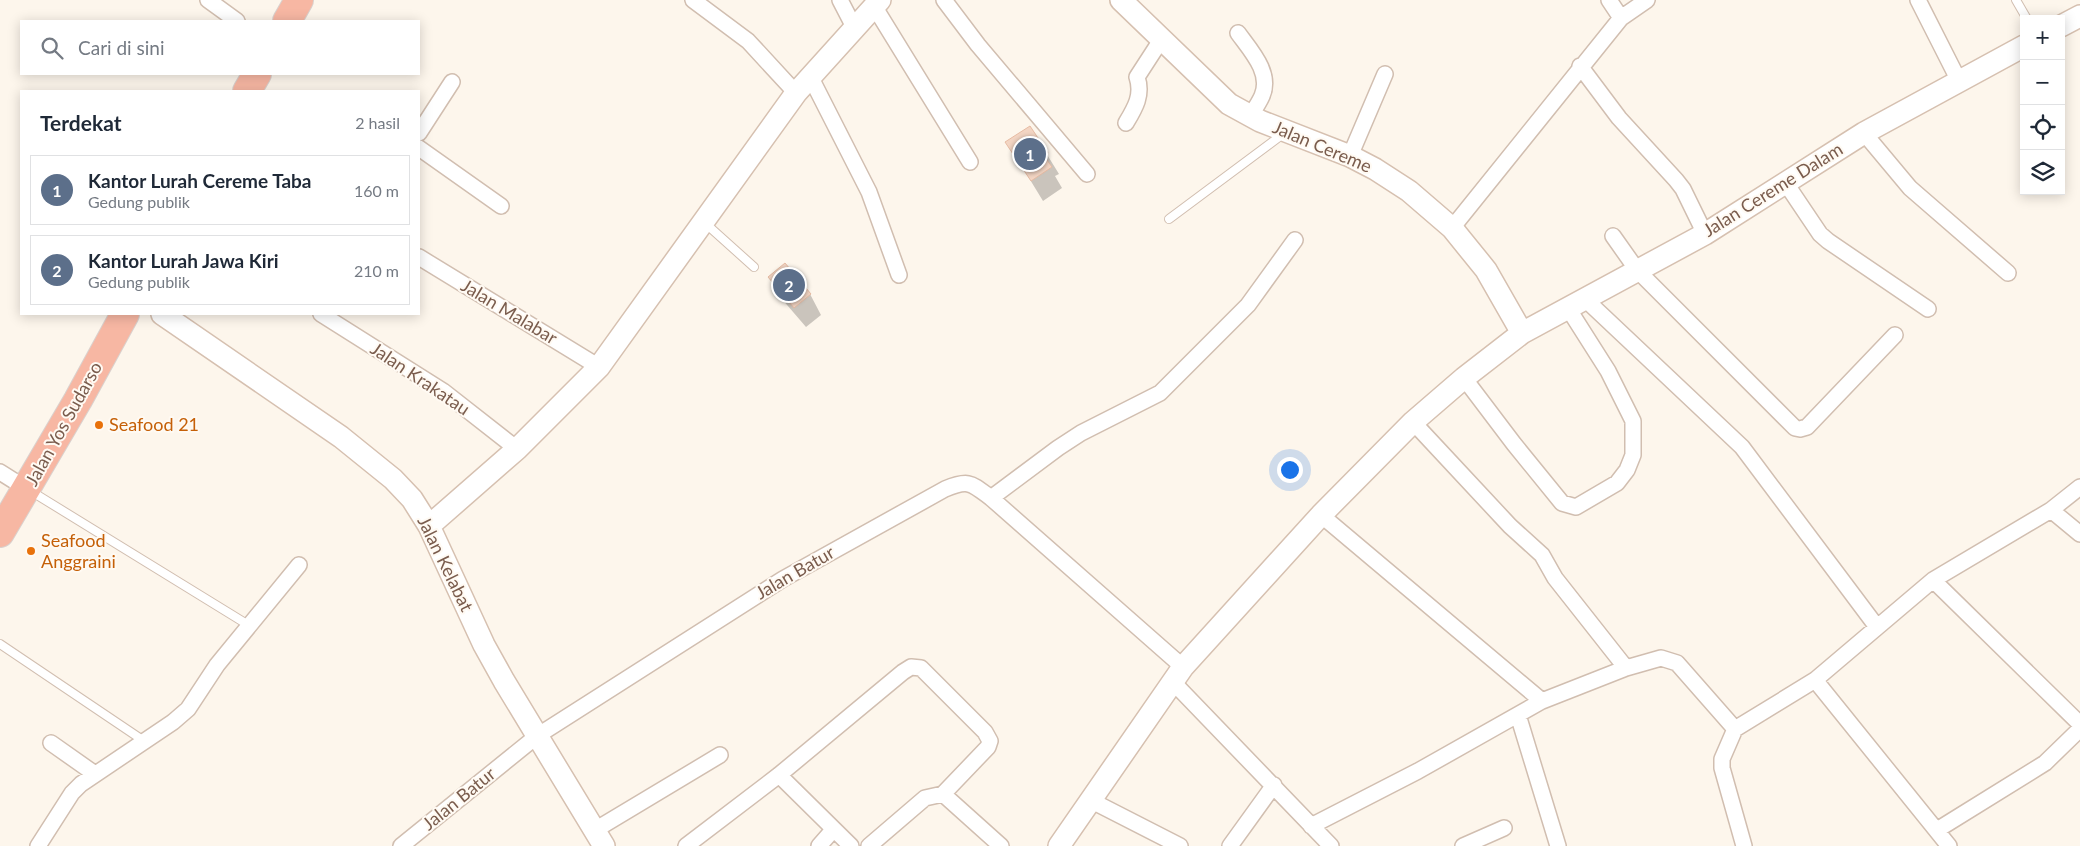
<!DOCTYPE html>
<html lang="id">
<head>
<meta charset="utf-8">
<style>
	body { margin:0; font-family:Lato,sans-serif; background:#f2f2f3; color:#1f2937 }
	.controls { position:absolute; right:15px; top:15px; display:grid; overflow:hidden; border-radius:0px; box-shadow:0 2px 12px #0003 }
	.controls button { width:45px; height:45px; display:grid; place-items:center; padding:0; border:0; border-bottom:1px solid #e0e1e3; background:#fff; color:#1f2937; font:25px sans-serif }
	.you { position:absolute; left:1289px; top:469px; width:18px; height:18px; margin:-12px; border:4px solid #fff; border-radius:50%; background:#1a73e8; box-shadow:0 0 0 8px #1a73e833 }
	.badge { display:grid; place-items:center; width:32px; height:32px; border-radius:50%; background:#e76f51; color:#fff; font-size:16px; font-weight:700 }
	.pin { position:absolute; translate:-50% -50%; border:2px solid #fff; box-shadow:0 1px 5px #0006 }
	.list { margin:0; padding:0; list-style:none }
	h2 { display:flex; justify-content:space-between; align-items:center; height:65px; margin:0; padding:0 20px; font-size:21px }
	h2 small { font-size:16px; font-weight:400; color:#747a83 }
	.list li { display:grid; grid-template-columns:32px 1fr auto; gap:15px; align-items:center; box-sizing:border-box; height:70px; margin:0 10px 10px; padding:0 10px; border:1px solid #e0e1e3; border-radius:0px }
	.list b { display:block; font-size:19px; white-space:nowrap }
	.list p { margin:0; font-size:16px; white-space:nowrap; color:#747a83 }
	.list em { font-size:16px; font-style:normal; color:#747a83 }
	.icon { flex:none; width:28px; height:28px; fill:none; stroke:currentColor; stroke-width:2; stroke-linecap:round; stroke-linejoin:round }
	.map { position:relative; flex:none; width:2080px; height:846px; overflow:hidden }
	.search { position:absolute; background:#fff; box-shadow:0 2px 12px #0003; left:20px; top:20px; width:400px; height:55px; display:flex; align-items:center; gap:12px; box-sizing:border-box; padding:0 18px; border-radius:0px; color:#747a83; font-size:19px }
	.panel { position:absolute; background:#fff; box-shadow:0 2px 12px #0003; left:20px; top:90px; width:400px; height:225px; border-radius:0px }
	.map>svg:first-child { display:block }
	.shadow { fill:#0003 }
	.building { fill:#f3d5c3; stroke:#e6bba3 }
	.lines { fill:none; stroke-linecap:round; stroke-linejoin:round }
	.lane-casing { stroke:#d1beb0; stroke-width:10 }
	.street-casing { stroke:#d1beb0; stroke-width:18 }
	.secondary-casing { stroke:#d6c0b0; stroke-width:24 }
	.highway-casing { stroke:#dad1cd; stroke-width:30 }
	.lane { stroke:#fff; stroke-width:8 }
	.street { stroke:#fff; stroke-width:15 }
	.secondary { stroke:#fff; stroke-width:21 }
	.highway { stroke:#f7b7a3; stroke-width:28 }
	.food-dot { fill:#e8710a; stroke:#fffaf3; stroke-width:2 }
	.labels { text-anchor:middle; stroke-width:4; stroke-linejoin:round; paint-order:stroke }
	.street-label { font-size:18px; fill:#7a5c4d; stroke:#fffaf3 }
	.food-label { font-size:18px; fill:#c56008; stroke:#fffaf3; text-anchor:start }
</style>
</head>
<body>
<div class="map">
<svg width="2080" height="846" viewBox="0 0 2080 846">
	<rect width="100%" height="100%" fill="#fdf6ec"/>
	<path class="shadow" d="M 1030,127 L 1059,174 L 1055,176 L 1062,188 L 1043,201 L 1007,142 Z
		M 769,277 L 810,294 L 821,315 L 806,327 L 781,298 Z"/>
	<path class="building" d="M 1030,126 L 1048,153 L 1044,156 L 1052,167 L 1031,181 L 1005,142 Z
		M 785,263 L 811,294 L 794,308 L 768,277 Z"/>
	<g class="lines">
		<g class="lane-casing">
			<path id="lane" d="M 2016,0 L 2027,19
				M 1169,219 L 1283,134
				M 705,223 L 754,267
				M 29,490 L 250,626
				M 0,644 L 144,741"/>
		</g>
		<g class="street-casing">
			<path id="street" d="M 208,0 L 237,21
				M 693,0 L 748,41 L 796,93
				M 840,0 L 854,27
				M 944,0 L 978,45 L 1087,174
				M 1609,0 L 1621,18
				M 1918,0 L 1959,81
				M 874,6 L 970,162
				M 1238,33 C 1251,51 1272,73 1262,96 C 1259,103 1254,110 1250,116
				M 1580,66 L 1619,118 L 1676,180 L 1683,189 L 1705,234
				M 810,76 L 869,192 L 899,275
				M 1126,123 C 1135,108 1143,95 1137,77 L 1161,40
				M 419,133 L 452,82
				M 1864,133 L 1910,188 L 2008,273
				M 419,148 L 501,206
				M 1350,156 L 1385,74
				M 1785,182 L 1820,234 L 1828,241 L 1928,309
				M 1452,228 L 1621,18 L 1647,0
				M 1613,236 L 1637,270 L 1795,428 L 1800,429 L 1807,427 L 1895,335
				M 419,257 L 599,367
				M 1585,299 L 1742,447 L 1877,627
				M 321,314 L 443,391 L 517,449
				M 1464,378 L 1514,444 L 1562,503 L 1576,507 L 1617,483 L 1627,470 L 1633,455 L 1633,421 L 1608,371 L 1568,308
				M 1413,422 L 1510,526 L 1542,555 L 1555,578 L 1626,668
				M 0,472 L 27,489
				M 991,498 L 1058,448 L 1081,433 L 1160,393 L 1248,305 L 1295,240
				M 2051,510 L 2080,534
				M 1321,515 L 1542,701 L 1626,668 L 1661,658 L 1677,663 L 1735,729 L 1815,680 L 1933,580 L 2051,510 L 2080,487
				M 1933,580 L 2080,724
				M 1815,680 L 1949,846
				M 1172,681 L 1331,846
				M 1518,715 L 1558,846
				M 1735,729 L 1722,759 L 1722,768 L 1744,846
				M 51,743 L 95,774
				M 779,775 L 851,846
				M 1090,800 L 1180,846
				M 1311,826 L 1418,771 L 1542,701
				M 595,830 L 720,755
				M 1937,830 L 2045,763 L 2080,729
				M 38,846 L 72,793 L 81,784 L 173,722 L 188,709 L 217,665 L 299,565
				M 401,846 L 537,736 L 783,579 L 945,489 C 969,479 971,483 991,498 L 1183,667
				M 686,846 L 779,775 L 903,672 L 911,667 L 921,668 L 985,732 L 990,741 L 988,747 L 943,794
				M 819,846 L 833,830
				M 869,846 L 925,798 L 943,794 L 1001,846
				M 1230,846 L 1274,785
				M 1463,846 L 1504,828"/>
		</g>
		<g class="secondary-casing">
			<path id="secondary" d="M 1121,0 L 1229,104 L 1260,121 L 1350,156 L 1375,169 L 1409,191 L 1452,228 L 1486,270 L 1522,333
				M 2061,26 L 2080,16
				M 162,314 L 341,437 L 393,479 L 412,499 L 429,526 L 484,645 L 504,681 L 604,846
				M 429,526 L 517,449 L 599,367 L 796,93 L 880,0
				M 1059,846 L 1183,667 L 1321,515 L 1413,422 L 1464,378 L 1522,333 L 1705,234 L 1864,133 L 2024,46"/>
		</g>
		<g class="highway-casing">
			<path id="highway" d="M 287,21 L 299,0
				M 247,91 L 257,74
				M 0,533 L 78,400 L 125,314"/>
		</g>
		<use href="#lane" class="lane"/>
		<use href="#street" class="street"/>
		<use href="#secondary" class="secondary"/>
		<use href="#highway" class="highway"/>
	</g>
	<g class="food-dot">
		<circle cx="99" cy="425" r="5"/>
		<circle cx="31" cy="551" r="5"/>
	</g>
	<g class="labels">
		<g class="street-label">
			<text transform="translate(1322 147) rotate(23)" y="6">Jalan Cereme</text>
			<text transform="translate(1773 190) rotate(-32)" y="6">Jalan Cereme Dalam</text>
			<text transform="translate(509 312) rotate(31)" y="6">Jalan Malabar</text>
			<text transform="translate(420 379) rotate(34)" y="6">Jalan Krakatau</text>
			<text transform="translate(64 424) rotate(-61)" y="6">Jalan Yos Sudarso</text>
			<text transform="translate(445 564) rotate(64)" y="6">Jalan Kelabat</text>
			<text transform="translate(795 573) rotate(-30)" y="6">Jalan Batur</text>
			<text transform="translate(459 799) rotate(-39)" y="6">Jalan Batur</text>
		</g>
		<g class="food-label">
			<text x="109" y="431">Seafood 21</text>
			<text x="41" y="547">Seafood<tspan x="41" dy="21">Anggraini</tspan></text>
		</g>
	</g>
</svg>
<div class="controls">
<button>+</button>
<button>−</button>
<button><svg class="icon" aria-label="locate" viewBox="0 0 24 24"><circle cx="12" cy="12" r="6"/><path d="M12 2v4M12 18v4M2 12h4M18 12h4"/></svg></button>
<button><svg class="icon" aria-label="layers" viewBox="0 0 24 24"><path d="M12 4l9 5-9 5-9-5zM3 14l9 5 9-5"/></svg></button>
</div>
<div class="you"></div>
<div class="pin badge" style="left:1030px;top:154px;background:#5c6f8a">1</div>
<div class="pin badge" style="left:789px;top:285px;background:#5c6f8a">2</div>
<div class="search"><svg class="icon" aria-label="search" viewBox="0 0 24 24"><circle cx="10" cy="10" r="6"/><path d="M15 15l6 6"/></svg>Cari di sini</div>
<section class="panel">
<h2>Terdekat<small>2 hasil</small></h2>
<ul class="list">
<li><span class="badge" style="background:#5c6f8a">1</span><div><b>Kantor Lurah Cereme Taba</b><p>Gedung publik</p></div><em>160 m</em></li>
<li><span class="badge" style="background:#5c6f8a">2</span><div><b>Kantor Lurah Jawa Kiri</b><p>Gedung publik</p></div><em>210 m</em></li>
</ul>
</section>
</div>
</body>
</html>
